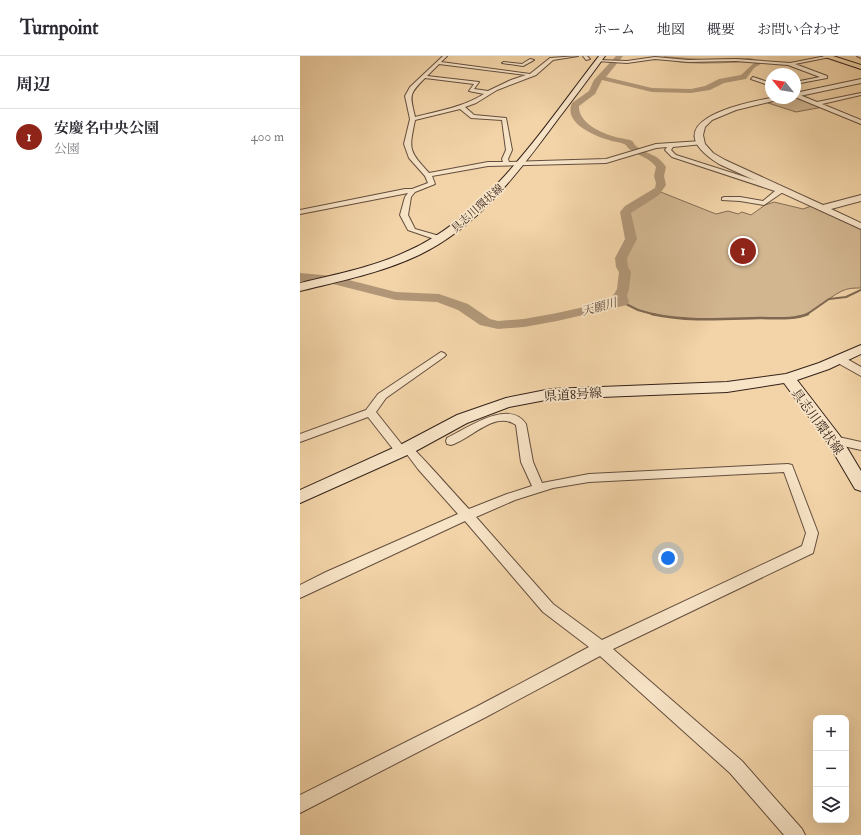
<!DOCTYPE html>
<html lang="ja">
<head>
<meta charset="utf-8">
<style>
	body { margin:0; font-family:"IM FELL Double Pica","Noto Serif JP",serif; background:#f7f7f7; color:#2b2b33 }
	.controls { position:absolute; right:12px; bottom:12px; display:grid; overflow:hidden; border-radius:8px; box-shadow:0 4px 16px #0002 }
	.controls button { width:36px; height:36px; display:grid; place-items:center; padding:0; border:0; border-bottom:1px solid #e1e1e2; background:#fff; color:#2b2b33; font:20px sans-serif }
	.compass { position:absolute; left:465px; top:12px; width:36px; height:36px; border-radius:50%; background:#fff; box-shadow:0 4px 16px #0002; rotate:300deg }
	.you { position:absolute; left:368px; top:502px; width:14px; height:14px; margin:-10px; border:3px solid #fff; border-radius:50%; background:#1a73e8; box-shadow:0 0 0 6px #1a73e833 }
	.badge { display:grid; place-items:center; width:26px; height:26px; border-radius:50%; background:#8f2418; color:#fff; font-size:13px; font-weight:700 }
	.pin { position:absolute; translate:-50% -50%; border:2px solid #fff; box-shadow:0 1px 4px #0006 }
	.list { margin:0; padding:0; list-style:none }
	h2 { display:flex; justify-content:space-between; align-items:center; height:52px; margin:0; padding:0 16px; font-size:17px }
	h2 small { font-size:13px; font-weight:400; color:#7c7c81 }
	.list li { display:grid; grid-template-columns:26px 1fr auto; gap:12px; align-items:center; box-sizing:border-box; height:56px; padding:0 16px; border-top:1px solid #e1e1e2 }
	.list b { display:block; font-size:15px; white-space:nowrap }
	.list p { margin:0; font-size:13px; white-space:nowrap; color:#7c7c81 }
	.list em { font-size:13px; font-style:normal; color:#7c7c81 }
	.icon { flex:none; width:22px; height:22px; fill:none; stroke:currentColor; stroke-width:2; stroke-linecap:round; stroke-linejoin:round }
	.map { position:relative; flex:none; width:561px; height:779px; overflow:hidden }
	header { display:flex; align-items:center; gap:24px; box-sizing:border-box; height:56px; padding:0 20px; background:#fff; border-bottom:1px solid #e1e1e2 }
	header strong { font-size:19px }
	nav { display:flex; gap:22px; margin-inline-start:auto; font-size:14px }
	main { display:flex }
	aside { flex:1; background:#fff }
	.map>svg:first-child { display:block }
	.green { fill:#d2b690; stroke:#836c55 }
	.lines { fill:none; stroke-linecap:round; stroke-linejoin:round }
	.stream-far1 { stroke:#7f6852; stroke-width:2 }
	.stream { stroke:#7f6852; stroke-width:2.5 }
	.river { fill:#b19778; fill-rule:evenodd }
	.minor-casing { stroke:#644e3e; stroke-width:2 }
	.tertiary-casing { stroke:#644e3e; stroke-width:2 }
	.secondary-casing { stroke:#34221a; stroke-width:2 }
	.primary-casing { stroke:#34221a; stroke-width:2 }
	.minor { fill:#f7e3c6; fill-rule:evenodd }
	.tertiary { fill:#f7e3c6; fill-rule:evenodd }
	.secondary { fill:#f7e3c6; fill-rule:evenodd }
	.primary { fill:#f2d4a8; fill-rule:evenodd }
	.labels { text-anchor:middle; stroke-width:3.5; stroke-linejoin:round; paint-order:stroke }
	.far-street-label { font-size:11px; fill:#34221a; stroke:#f7e3c6 }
	.far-water-label { font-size:12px; font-style:italic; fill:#604b3b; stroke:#f7e3c6 }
	.street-label { font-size:13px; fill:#34221a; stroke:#f7e3c6 }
</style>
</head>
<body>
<header>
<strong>Turnpoint</strong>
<nav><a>ホーム</a><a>地図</a><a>概要</a><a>お問い合わせ</a></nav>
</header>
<main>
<aside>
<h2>周辺<small></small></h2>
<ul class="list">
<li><span class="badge">1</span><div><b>安慶名中央公園</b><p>公園</p></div><em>400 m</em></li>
</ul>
</aside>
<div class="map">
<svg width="561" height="779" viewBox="0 0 561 779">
	<rect width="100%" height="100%" fill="#f2d4a8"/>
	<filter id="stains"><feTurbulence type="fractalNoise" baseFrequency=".005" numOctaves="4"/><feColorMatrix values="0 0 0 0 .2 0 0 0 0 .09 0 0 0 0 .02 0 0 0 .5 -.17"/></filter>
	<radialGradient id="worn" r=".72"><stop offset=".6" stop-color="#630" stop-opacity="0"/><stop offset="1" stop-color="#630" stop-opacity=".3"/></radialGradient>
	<path class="green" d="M 495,39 L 523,51 L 496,56 L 465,46 L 482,42 L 495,42 Z
		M 358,135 L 416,158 L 428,155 L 438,158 L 442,156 L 451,159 L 465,149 L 474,146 L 503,153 L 514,149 L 561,170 L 561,232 C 555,232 548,232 542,235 C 525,243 514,258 494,262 C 446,260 386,269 341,255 C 334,253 328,249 322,246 L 320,240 C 322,234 326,224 325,216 C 324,211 319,209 321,202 C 323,193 332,188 330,177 C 329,170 322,160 327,154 C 334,144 348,143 358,135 Z"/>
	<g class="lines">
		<path class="stream-far1" d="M 322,246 L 338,254 L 356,259
			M 506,259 L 529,243 L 546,241 L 561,234"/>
		<path class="stream" d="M 352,258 C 387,266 424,263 459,262 C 476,262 493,264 508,258"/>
		<path class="river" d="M 316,0 L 323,0 L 306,21 L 352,32 L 391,33 L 405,30 L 419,23 L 441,19 L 454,7 C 431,4 381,14 363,0 L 402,3 L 450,2 L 464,6 L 454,12 L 446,23 L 424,27 L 410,34 L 391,37 L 352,36 L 302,24 L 295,38 L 279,50 C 278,68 305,79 320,82 C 323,83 329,83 332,85 C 334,86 334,89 336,90 C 347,99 357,97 366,111 L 364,120 L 366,129 L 359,139 L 331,157 L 337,183 L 327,202 L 328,211 L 331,216 L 329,233 L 327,240 L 329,246 L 327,249 L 257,265 L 224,271 L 198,273 L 180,269 L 158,254 L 137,246 L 96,244 L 33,228 L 0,225 L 0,217 L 33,220 L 96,236 L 139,238 L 168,248 L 190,263 L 198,265 L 224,263 L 257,257 L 315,244 L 313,240 L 317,233 L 319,216 L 316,211 L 315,202 L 325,183 L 320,156 L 325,150 L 355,132 L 356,127 L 354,120 L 356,111 C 350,102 339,100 331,94 C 328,93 327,89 324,88 C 320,86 314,86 309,84 C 295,80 263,67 272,47 L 289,35 L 294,24 Z"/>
		<g class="minor-casing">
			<path id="minor" d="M 143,0 L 147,0 L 141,6 L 230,18 L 250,2 L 278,0 L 253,4 L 236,19 L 197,34 L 176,47 L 165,51 L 174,59 L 206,62 L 212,94 L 208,103 L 209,106 L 306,103 L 356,88 L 401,85 L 404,87 L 403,88 L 373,91 L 371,94 L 376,99 L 486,134 L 464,149 L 440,145 L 422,144 L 422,142 L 424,141 L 440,141 L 463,145 L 475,135 L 372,101 L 365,94 L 367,91 L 356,92 L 306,107 L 188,110 L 132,120 L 135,128 L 115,136 L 111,141 L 108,159 L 115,173 L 143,181 L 143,185 L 140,185 L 108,174 L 100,159 L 105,141 L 108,137 L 0,158 L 0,154 L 105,133 L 112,133 L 128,127 L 125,120 L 109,102 L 104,88 L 110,63 L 105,40 L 110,31 ZM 139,8 L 226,19 L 211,24 L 188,35 L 174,33 L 179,26 L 127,20 ZM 125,22 L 174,28 L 169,35 L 184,38 C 163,51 139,55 115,61 C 110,39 108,39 125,22 ZM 160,53 L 171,62 L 202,64 L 206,94 L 202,103 L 203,106 L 188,106 L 129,117 C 108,94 109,94 115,64 Z
				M 283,0 L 287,0 L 290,3 L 286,4 Z
				M 526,0 L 530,1 L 495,8 L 527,20 L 527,22 L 495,28 L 495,26 L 520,21 L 488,9 L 436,5 L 388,6 L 355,3 L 327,7 L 296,5 L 298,4 L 327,5 L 355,1 L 388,4 L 436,3 L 490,7 Z
				M 557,0 L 561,0 L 561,2 Z
				M 230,3 L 234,4 L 223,10 L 202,7 L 204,6 L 222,8 Z
				M 453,21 L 471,27 L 471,30 L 451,23 Z
				M 495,37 L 517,46 L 561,37 L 561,39 L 522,48 L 561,64 L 561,68 L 495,41 Z
				M 141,296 L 144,297 L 146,299 L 144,301 L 86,342 L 76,356 L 103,390 L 108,388 C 113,390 161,445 169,453 L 207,438 L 232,430 L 221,406 L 216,369 C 195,354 171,383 151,389 L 147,388 L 146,385 L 147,382 C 166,373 209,342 226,368 L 233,406 L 242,427 L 289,418 L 488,408 L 492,409 L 518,477 L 513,497 L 313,593 L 442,705 L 502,773 L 505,779 L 484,779 L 430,717 L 300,600 L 186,661 L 0,757 L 0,739 L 176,651 L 289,591 L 243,556 L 165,465 L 0,542 L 0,529 L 26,516 L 158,458 L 118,413 L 106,397 L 101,399 L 97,398 L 68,361 L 0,386 L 0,378 L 66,354 L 78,338 ZM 484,416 L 506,477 L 502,490 L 302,584 L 253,548 L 176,461 L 215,444 L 253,432 L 289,426 Z
				M 534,380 L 561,386 L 561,394 L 530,387 L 529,384 L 530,381 Z"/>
		</g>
		<g class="tertiary-casing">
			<path id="tertiary" d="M 561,23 L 561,27 L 495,41 L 495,37 Z
				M 471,42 L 485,42 L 436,54 L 412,64 L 405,71 L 403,79 L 405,88 L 413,97 L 425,104 L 523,149 L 561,139 L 561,145 L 531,153 L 561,167 L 561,173 L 419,108 C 353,67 438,48 471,42 Z
				M 540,299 L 561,311 L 561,320 L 536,306 L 534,303 L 536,300 Z"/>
		</g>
		<g class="secondary-casing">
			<path id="secondary" d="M 299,0 L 305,0 C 290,21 274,42 258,63 C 219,116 179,170 119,199 C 81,217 40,225 0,235 L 0,227 C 37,218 75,211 110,194 C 190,157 246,68 299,0 Z
				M 561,289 L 561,298 L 529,313 L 497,324 L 540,380 L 561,415 L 561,435 L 555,433 L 528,387 L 484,327 L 427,336 L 251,343 L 209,351 L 167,367 L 114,396 L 0,447 L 0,434 L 102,388 L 157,359 L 206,342 L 251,333 L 427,326 L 486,318 L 519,307 Z"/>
		</g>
		<g class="primary-casing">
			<path id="primary" d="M 522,0 L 533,0 L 561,9 L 561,13 Z"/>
		</g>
		<use href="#minor" class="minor"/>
		<use href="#tertiary" class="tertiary"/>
		<use href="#secondary" class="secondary"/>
		<use href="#primary" class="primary"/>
	</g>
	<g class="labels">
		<g class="far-street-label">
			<text transform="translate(177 152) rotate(-42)" y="4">具志川環状線</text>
		</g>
		<g class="far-water-label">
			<text transform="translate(299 251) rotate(-15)" y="4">天願川</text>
		</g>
		<g class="street-label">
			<text transform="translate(273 338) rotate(-4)" y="5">県道8号線</text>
			<text transform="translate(518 365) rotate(54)" y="5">具志川環状線</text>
		</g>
	</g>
	<rect width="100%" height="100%" filter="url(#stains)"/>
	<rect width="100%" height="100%" fill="url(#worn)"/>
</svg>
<div class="controls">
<button>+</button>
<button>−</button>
<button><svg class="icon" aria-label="layers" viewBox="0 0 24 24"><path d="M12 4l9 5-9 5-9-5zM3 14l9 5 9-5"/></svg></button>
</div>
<svg class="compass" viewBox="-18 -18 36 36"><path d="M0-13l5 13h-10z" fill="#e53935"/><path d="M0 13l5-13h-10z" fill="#7c7c81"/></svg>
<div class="you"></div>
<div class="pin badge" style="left:443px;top:195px">1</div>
</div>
</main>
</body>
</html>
